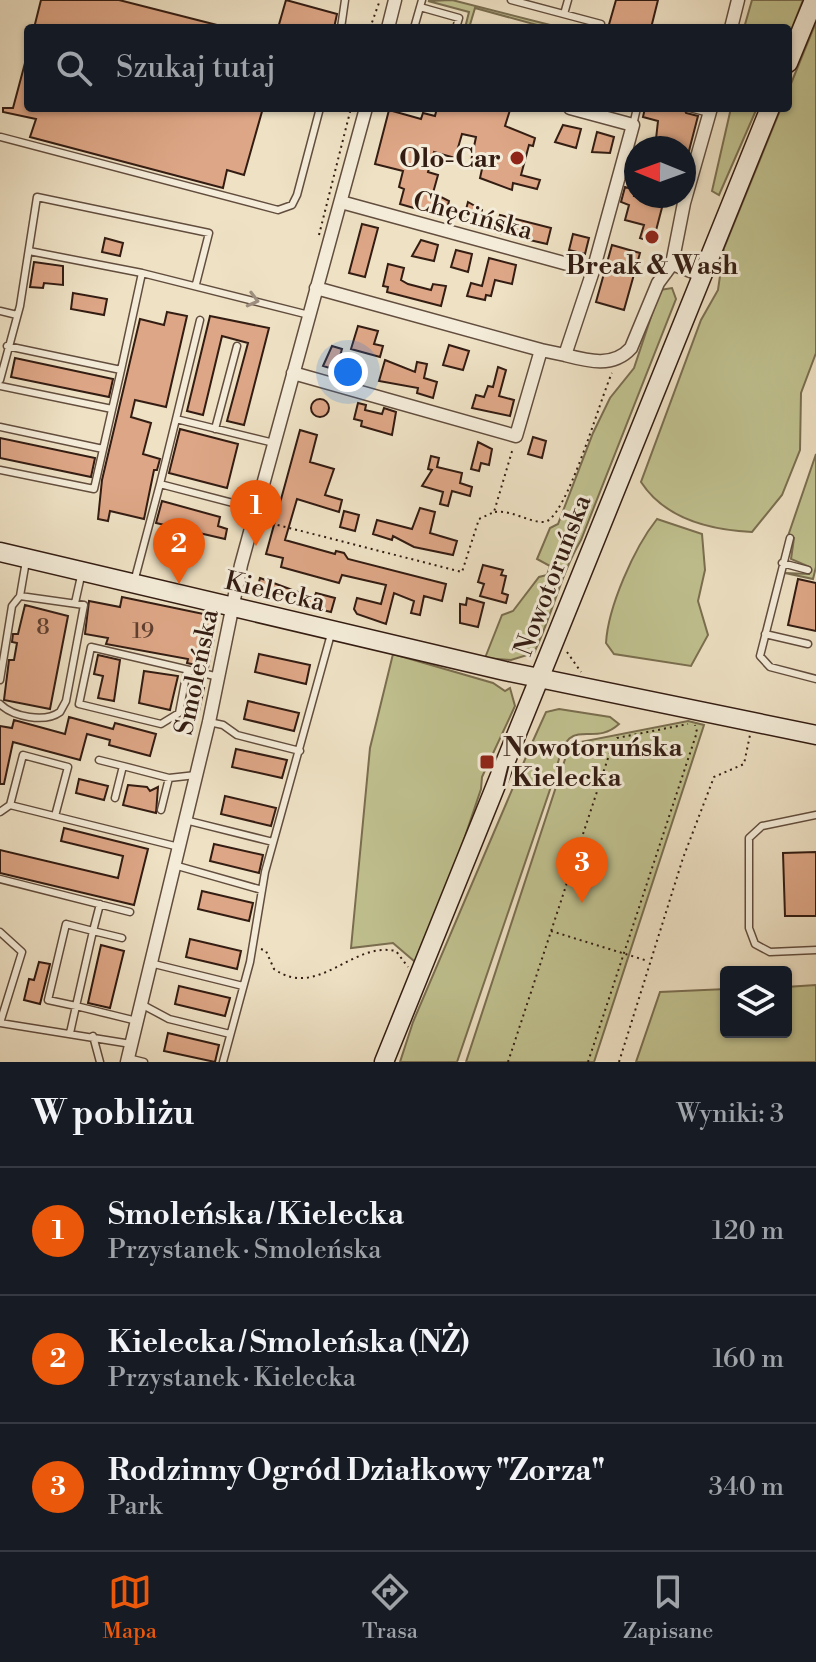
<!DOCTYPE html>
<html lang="pl">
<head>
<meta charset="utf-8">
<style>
	body { margin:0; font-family:"Libre Bodoni",serif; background:#242831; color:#f1f3f6 }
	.controls { position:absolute; right:24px; bottom:24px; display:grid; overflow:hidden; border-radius:8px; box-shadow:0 2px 6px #0004 }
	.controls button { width:72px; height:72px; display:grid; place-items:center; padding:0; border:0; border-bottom:2px solid #363941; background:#171b24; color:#f1f3f6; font:40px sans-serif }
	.compass { position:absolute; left:624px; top:136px; width:72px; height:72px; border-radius:50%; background:#171b24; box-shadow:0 2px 6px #0004; rotate:271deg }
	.you { position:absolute; left:348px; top:372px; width:28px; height:28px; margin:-20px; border:6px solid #fff; border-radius:50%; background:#1a73e8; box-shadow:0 0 0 12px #1a73e833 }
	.badge { display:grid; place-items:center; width:52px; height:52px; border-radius:50%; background:#ea580c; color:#fff; font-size:26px; font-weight:700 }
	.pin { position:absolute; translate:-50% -66px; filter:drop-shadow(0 2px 4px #0008) }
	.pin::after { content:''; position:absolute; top:42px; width:28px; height:24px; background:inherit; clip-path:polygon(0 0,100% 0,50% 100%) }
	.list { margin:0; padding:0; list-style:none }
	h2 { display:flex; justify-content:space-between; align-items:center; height:104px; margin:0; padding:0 32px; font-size:34px }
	h2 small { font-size:26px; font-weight:400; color:#9ea1a6 }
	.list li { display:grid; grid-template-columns:52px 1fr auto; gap:24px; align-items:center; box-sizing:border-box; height:128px; padding:0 32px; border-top:2px solid #363941 }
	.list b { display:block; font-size:30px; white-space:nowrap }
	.list p { margin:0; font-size:26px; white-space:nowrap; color:#9ea1a6 }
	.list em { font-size:26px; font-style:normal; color:#9ea1a6 }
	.icon { flex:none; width:44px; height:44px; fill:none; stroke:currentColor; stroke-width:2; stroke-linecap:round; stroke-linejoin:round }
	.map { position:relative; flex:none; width:816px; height:1062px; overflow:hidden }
	.search { position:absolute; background:#171b24; box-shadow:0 2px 6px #0004; left:24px; right:24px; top:24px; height:88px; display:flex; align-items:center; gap:20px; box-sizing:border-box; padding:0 28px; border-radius:8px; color:#9ea1a6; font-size:30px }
	.sheet { height:488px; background:#171b24 }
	nav { display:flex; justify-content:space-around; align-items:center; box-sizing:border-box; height:112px; border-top:2px solid #363941; background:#171b24; font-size:22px; color:#9ea1a6 }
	nav a { display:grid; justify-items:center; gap:4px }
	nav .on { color:#ea580c }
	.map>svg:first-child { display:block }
	.green { fill:#c0c18f; stroke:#7a6e50; stroke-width:2 }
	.building { fill:#dda686; stroke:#331c12; stroke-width:2 }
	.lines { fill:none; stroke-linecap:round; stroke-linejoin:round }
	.lane-casing { stroke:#624d3e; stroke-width:9 }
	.street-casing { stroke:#624d3e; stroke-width:15 }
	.secondary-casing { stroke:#331c12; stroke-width:21 }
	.path { stroke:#331c12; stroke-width:2; stroke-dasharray:2 4; stroke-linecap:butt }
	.lane { stroke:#f4ecd9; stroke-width:6 }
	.street { stroke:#f4ecd9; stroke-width:12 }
	.secondary { stroke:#f4ecd9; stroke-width:18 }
	.oneway { stroke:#9d8e7f }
	.poi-dot { fill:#8f2418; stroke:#f4ecd9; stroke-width:3 }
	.labels { text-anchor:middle; stroke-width:6; stroke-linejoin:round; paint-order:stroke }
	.number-label { font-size:22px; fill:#5e3e2f }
	.poi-label { font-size:26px; font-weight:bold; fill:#331c12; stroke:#f4ecd9; text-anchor:end }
	.street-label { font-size:26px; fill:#331c12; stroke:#f4ecd9 }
</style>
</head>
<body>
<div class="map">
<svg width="816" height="1062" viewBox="0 0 816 1062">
	<rect width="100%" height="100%" fill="#eee1c4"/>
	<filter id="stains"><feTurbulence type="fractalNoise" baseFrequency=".0025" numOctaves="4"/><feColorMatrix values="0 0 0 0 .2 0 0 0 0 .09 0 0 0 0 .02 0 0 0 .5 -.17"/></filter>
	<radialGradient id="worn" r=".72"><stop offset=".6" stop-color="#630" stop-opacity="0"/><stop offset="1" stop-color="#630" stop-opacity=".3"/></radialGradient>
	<path class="green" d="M 452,0 L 562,28 L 548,28 L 475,8 L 469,28 L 465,28 L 469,12 L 428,1 Z
		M 752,0 L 803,0 L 788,38 L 788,28 L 744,28 Z
		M 816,22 L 816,353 L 801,393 L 800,450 L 782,495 L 752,532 C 710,530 665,519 641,482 L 701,320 L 718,290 L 724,248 L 781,108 L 788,108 L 788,91 Z
		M 731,108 L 757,108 L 719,195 L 712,191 Z
		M 672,288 L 676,299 L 581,540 C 560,576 552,616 534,653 L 511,660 L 485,658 L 502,615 L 513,611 L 539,577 L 547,575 L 550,566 L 537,559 L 550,528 L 558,524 L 593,433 L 610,398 L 634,368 L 660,290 Z
		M 816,454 L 816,567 L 813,579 L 785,573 L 809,574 L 810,567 L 791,559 L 794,538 L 788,536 Z
		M 657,519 L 702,534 L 705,570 L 698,601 L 708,635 L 691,666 L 614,654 L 606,643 C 608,607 634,548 657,519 Z
		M 393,654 L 493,683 L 505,691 L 510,688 L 515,706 L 482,777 L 481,789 L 421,967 L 393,943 L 351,948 L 370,748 Z
		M 559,709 L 610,717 L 619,724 C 591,750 567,709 556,772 L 457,1062 L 400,1062 L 413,1022 L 532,743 L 546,712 Z
		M 688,721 L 704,725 L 594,1062 L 466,1062 L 570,744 Z
		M 816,985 L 816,1062 L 636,1062 L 660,992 L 726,989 L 726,1032 L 786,1032 L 786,987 Z"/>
	<path class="building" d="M 41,0 L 119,0 L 217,25 L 216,28 L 34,28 Z
		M 286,0 L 337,14 L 334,28 L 278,28 Z
		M 616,0 L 658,0 L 651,28 L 608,28 Z
		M 25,63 L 28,64 L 28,108 L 263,108 L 244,175 L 227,170 L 223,188 L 30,137 L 36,119 L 3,112 L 3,108 L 13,108 Z
		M 437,108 L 510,110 L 505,126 L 535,138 L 533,146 L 529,145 L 521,175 L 540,180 L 537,189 L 513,183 L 512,190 L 480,178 L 482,169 L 470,166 L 476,137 L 462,134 L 455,158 L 434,152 L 428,172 L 438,175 L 433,193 L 449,201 L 445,217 L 400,204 L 404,189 L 399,187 L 403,171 L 375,164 L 389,110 L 421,119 L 423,113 L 435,116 Z
		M 645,108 L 684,108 L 686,113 L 698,116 L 684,170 L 684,148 L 655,148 L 658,121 L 643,117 Z
		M 563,125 L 581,129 L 576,148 L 555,142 Z
		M 597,132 L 614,137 L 610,153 L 592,152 Z
		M 625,187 L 635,190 L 634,196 L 665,196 L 653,242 L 640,238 L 644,225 L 625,220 L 629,205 L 621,202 Z
		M 468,202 L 482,210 L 478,225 L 463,221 Z
		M 500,215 L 551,228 L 547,244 L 495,232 Z
		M 362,224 L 378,228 L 365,277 L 349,273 Z
		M 573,234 L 589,238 L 585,254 L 569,250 Z
		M 105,238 L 123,243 L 120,256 L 102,252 Z
		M 421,240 L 438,245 L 434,261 L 412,256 Z
		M 612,245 L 640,253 L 624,310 L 596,302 Z
		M 456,250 L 472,254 L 468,272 L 451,267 Z
		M 489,258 L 516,265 L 512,284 L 495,280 L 491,296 L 486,295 L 485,300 L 467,296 L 471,283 L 482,286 Z
		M 34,262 L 63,266 L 63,285 L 44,283 L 43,288 L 30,287 Z
		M 388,264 L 404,268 L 401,280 L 408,284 L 431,290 L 433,284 L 446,286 L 441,306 L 387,292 L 388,287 L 383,286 Z
		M 73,293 L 107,299 L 104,315 L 71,309 Z
		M 167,312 L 187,316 L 166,407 L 135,400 L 131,417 L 151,423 L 143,454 L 160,459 L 157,470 L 154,470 L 144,519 L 110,511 L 108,521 L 98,519 L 102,480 L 140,319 L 164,325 Z
		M 210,316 L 269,328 L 244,425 L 227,421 L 248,343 L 222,336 L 203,415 L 187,411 Z
		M 358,326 L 378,331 L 374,344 L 383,346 L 380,357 L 351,349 Z
		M 449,345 L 469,351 L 463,370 L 443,365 Z
		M 332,346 L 342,349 L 336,370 L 323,366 Z
		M 15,358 L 113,379 L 109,397 L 11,377 Z
		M 385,360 L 415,372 L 417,362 L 427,364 L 424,378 L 437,382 L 433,398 L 417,393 L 418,388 L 379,381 Z
		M 498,367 L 506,370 L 499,396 L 514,400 L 510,416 L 472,408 L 476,395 L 484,397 L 488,386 L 493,387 Z
		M311 408a9 9 0 1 1 18 0a9 9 0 1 1-18 0Z
		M 358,403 L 366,405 L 365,410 L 382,414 L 384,408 L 396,412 L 392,435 L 361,426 L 362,421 L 354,419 Z
		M 180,429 L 238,444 L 227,488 L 169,473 Z
		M 300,430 L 317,435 L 310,462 L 334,469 L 325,495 L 342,500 L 339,512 L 297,499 L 285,540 L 335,554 L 336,551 L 344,553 L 348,559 L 446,584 L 442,601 L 424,596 L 420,615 L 411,613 L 414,601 L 394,593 L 386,624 L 357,614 L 354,609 L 357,598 L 381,604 L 386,585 L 342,575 L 339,583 L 281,567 L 283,558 L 266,554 Z
		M 533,437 L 546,441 L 542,458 L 528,454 Z
		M 0,438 L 95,458 L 91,477 L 0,458 Z
		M 478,442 L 492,449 L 489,465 L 481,463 L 479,471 L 471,469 Z
		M 431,456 L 439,458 L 437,467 L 462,473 L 460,483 L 472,487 L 470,496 L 452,491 L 448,506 L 440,504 L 443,492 L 422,486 L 432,470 L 428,469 Z
		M 162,501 L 220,517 L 218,526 L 227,529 L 225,539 L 156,523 Z
		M 420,508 L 435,512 L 430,533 L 457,541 L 453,555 L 414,547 L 393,536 L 392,540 L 373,534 L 377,520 L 412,529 Z
		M 344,511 L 359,515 L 355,531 L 340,527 Z
		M 483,565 L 503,570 L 501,575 L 506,576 L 502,593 L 508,595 L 506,603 L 480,596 L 484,584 L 478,582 Z
		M 260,578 L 314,598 L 316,593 L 335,598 L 331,612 L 256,594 Z
		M 798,579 L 816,583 L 816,631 L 788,625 Z
		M 122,597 L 218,617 L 208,668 L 187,663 L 188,659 L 106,644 L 108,638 L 85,634 L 89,601 L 120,607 Z
		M 467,598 L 484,603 L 478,627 L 460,623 L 460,604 L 466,605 Z
		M 25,605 L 68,616 L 50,709 L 4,700 L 9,660 L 14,660 L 17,643 L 12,642 L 13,634 L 18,634 Z
		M 259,654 L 310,665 L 306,684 L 255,672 Z
		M 98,655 L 120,660 L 114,701 L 98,698 L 103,676 L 94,674 Z
		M 144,671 L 178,676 L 170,710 L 139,703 Z
		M 195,686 L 204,688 L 199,711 L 190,709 Z
		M 248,701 L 299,713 L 294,731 L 244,719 Z
		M 69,717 L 113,729 L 115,723 L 156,734 L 150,756 L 109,745 L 110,740 L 87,734 L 80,760 L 13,742 L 4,784 L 0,784 L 0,726 L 12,728 L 14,720 L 65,734 Z
		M 236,749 L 287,760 L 282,778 L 232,767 Z
		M 79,779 L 108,786 L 104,800 L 76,793 Z
		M 128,785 L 147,787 L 150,791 L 158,787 L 156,813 L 123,805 Z
		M 225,796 L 276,808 L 271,826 L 221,814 Z
		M 64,828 L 148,849 L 134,905 L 0,873 L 0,850 L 118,878 L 123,856 L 61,841 Z
		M 214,844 L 263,855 L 259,873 L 210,861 Z
		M 816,852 L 816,916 L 785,916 L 783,853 Z
		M 202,891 L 253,903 L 249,921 L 198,909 Z
		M 190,939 L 241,951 L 237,969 L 186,957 Z
		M 101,945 L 124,951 L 110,1008 L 88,1003 Z
		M 39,962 L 50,964 L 40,1004 L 24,1000 L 29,979 L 34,980 Z
		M 179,986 L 230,998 L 225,1016 L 175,1004 Z
		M 168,1033 L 219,1045 L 215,1062 L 164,1051 Z"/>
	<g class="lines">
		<g class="lane-casing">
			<path id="lane" d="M 511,0 L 601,24
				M 420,7 L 459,18 L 456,28
				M 564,14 L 568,0
				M 341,28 L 345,0
				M 414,28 L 422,0
				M 690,108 L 709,113
				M 633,125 L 637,108
				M 1,137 L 278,210 L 292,205 L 297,195 L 320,108
				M 29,251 L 142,273
				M 0,311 L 17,315
				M 121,370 L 142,273 L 309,315
				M 0,380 L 20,306 L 37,197 L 209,233 L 196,284
				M 0,386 L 112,409
				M 176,419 L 200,320
				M 0,427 L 103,449
				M 215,429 L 237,346
				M 0,470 L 94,489 L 121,370 L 7,346
				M 160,484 L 176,419 L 274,443
				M 790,538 L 760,656 L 770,667 L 816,679
				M 782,563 L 808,570
				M 134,582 L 160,484 L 256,509
				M 75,603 L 81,576
				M 765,634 L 808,644
				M 187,671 L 179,713 L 161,724 L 79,704 L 91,647 L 219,677
				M 0,680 L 12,606 L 20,596 L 26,561
				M 0,704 C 13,717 45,723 60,712 L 66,701 L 84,605 L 20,596
				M 209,722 L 223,725 L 237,735 L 300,751
				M 99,760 L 123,766
				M 115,798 L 123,766 L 169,778 L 196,775
				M 161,810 L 169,778
				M 0,812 L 10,805
				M 816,815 L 762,826 L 749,838 L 749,928 L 755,944 L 770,952 L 816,950
				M 55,816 L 68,767 L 23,755 L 10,805 C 66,819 122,833 179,847
				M 185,820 L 273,842
				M 174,865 L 262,890
				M 0,879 L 130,912
				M 0,932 L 22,952 L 0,1023
				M 122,938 L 93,931 L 76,1006 L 137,1021
				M 150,963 L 243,986
				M 141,1004 L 169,1019 L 230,1034
				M 0,1023 L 131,1044
				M 70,1033 L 76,1006 L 48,1000 L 66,924 L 93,931 L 100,904
				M 93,1036 L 100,1062
				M 128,1058 L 144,1062
				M 223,1062 L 250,962 L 265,872 L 331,634"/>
		</g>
		<g class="street-casing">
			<path id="street" d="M 388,28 L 395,0
				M 731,28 L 738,0
				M 341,202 L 593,271
				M 672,264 L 701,275
				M 316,288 L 541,350
				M 565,355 C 588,361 613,368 631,348 L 658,283 L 672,264 L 684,203 L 711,108
				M 293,373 L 516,436 L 541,350 L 565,355 L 593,271 L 633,125 L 570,108
				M 127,1062 L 209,722 L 241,565 L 366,108"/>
		</g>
		<g class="secondary-casing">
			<path id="secondary" d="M 788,63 L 814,0
				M 0,552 L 505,671 L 816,735
				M 384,1062 L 770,108"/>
		</g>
		<path class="path" d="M 370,28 L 380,0
			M 319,235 L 351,108
			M 495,512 C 513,510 527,522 544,522 C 566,521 601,396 612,373
			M 266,522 L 462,572 L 479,519 L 494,512 L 513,448
			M 567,652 L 581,672
			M 551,931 L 648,961
			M 261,949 L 266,951 L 274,969 C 318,1000 352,941 396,951 L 408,967
			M 508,1062 L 612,746 L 617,738 L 688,724
			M 588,1062 L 697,732 L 695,725
			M 619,1062 L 683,858 L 714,777 L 744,764 L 750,735"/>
		<use href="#lane" class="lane"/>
		<use href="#street" class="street"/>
		<use href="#secondary" class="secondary"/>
	</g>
	<defs><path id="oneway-chevron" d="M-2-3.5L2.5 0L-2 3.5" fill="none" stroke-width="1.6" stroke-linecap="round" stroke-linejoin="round" transform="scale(2)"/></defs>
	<use class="oneway" href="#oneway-chevron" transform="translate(253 300) rotate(15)"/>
	<g class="poi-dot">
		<circle cx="517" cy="158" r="8"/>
		<circle cx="652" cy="237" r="8"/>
		<rect x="479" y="754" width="16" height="16" rx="4"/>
	</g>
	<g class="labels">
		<g class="number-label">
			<text x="43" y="634">8</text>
			<text x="143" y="638">19</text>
		</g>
		<g class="poi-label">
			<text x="501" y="167">Olo-Car</text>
			<text x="652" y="274" text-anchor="middle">Break &amp; Wash</text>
			<text x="503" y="756" text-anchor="start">Nowotoruńska<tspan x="503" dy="30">/ Kielecka</tspan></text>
		</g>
		<g class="street-label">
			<text transform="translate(473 215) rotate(15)" y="9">Chęcińska</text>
			<text transform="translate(552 575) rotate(-69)" y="9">Nowotoruńska</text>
			<text transform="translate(275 591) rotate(13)" y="9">Kielecka</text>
			<text transform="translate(196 672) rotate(-78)" y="9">Smoleńska</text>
		</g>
	</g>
	<rect width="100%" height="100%" filter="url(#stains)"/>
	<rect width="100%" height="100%" fill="url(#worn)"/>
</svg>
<div class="controls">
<button><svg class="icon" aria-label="layers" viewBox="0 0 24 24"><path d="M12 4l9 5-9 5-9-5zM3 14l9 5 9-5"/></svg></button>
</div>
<svg class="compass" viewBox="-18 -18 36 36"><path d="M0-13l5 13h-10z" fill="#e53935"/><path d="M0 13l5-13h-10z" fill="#9ea1a6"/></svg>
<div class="you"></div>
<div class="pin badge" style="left:256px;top:546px">1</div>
<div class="pin badge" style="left:179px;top:584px">2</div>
<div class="pin badge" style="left:582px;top:903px">3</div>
<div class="search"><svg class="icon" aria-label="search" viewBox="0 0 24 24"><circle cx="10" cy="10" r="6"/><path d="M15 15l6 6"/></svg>Szukaj tutaj</div>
</div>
<section class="sheet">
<h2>W pobliżu<small>Wyniki: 3</small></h2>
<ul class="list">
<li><span class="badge">1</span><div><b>Smoleńska / Kielecka</b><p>Przystanek · Smoleńska</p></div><em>120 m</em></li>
<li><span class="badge">2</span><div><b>Kielecka / Smoleńska (NŻ)</b><p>Przystanek · Kielecka</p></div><em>160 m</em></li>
<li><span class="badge">3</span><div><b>Rodzinny Ogród Działkowy &quot;Zorza&quot;</b><p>Park</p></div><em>340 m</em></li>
</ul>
</section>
<nav>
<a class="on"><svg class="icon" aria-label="map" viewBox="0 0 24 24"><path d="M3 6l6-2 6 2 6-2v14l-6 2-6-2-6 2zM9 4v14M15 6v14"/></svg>Mapa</a>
<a><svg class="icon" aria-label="directions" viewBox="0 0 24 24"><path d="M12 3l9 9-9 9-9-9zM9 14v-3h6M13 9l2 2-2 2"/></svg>Trasa</a>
<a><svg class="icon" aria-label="saved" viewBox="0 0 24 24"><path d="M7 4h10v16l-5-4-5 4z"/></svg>Zapisane</a>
</nav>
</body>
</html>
